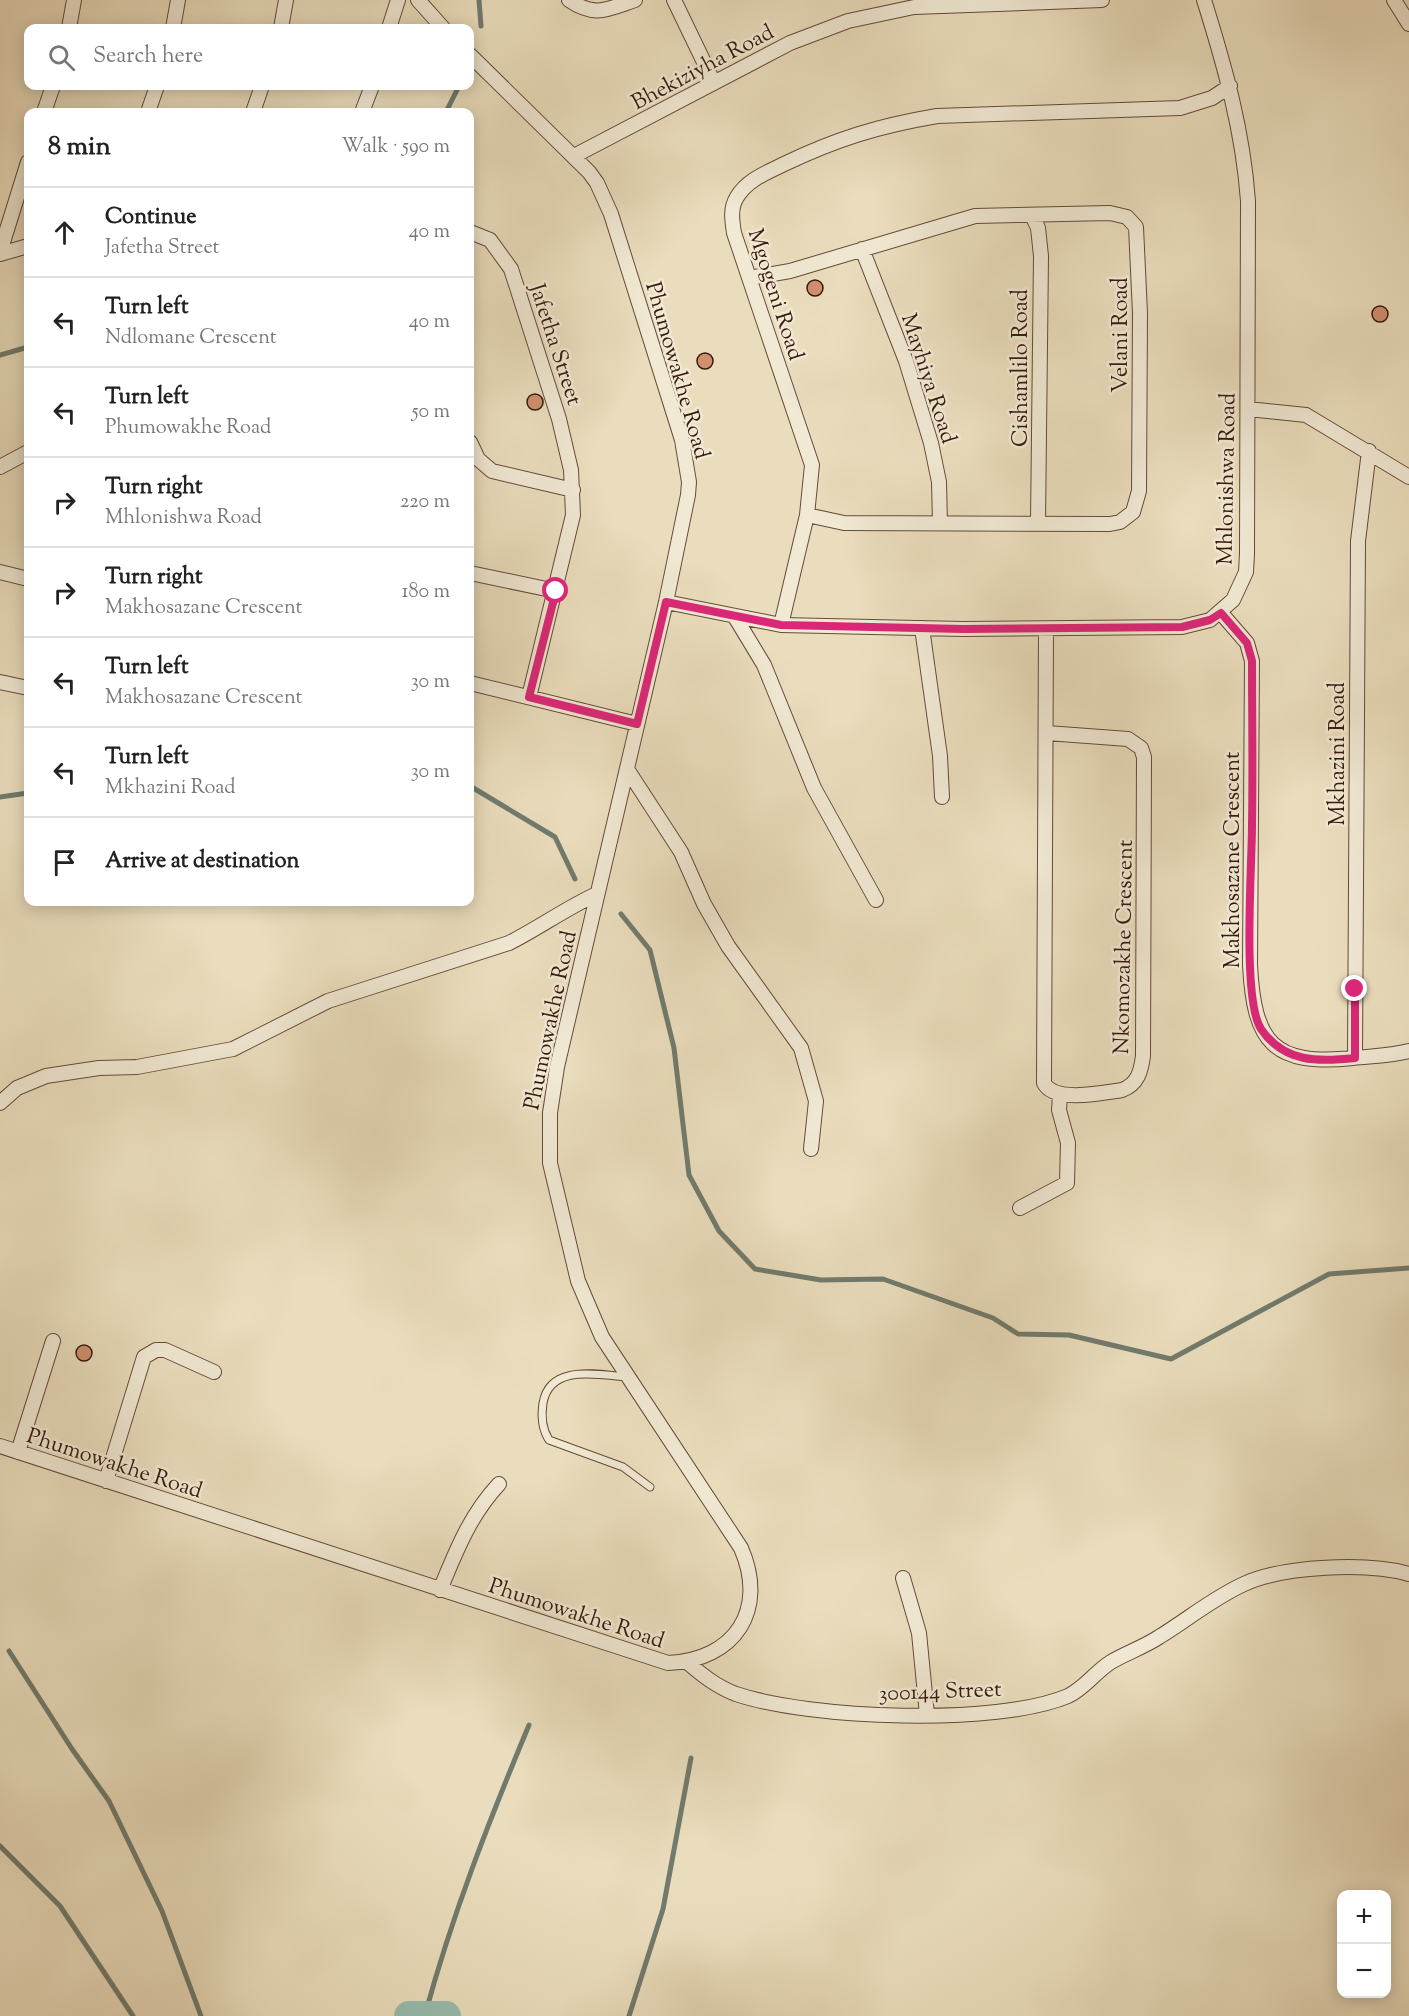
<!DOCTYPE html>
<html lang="en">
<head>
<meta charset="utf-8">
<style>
	body { margin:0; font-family:"Sorts Mill Goudy",serif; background:#f2f2f2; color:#222 }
	.controls { position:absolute; right:18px; bottom:18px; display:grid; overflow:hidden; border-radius:12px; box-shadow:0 3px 15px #0003 }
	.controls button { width:54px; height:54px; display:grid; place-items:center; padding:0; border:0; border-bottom:2px solid #e0e0e0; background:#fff; color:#222; font:30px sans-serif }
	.stop { position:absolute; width:18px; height:18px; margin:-14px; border:4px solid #db2777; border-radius:50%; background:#fff }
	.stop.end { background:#db2777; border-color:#fff; box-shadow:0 2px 6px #0008 }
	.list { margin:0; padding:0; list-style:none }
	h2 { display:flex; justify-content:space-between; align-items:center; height:78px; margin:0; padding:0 24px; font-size:26px }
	h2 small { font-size:20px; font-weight:400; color:#767676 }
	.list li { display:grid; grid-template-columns:39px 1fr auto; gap:18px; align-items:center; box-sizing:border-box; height:90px; padding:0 24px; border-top:2px solid #e0e0e0 }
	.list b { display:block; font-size:22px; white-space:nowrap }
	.list p { margin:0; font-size:20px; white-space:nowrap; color:#767676 }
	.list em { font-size:20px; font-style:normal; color:#767676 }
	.icon { flex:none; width:33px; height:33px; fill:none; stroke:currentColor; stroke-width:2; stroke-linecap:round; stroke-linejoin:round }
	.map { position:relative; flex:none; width:1409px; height:2016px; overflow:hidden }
	.search { position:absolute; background:#fff; box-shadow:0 3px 15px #0003; left:24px; top:24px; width:450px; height:66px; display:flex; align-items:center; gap:15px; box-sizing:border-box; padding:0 21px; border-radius:12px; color:#767676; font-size:22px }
	.panel { position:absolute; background:#fff; box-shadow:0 3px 15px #0003; left:24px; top:108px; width:450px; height:798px; border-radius:12px }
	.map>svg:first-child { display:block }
	.shadow { fill:#0003 }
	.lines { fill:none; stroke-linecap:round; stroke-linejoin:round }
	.stream { stroke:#717b6d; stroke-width:5 }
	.river { stroke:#98bcaf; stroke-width:30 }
	.building { fill:#cf9070; stroke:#371a0b; stroke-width:1.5 }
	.service-casing { stroke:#644b38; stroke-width:9 }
	.minor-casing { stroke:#644b38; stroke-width:16 }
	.service { stroke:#f1e9d4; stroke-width:7 }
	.minor { stroke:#f1e9d4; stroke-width:14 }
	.route { stroke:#db2777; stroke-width:8 }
	.labels { text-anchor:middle; stroke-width:5; stroke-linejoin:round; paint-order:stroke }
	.street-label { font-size:22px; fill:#371a0b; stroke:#f1e9d4 }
</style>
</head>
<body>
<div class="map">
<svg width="1409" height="2016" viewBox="0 0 1409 2016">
	<rect width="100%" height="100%" fill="#eaddbd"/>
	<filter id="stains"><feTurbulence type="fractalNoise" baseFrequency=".00333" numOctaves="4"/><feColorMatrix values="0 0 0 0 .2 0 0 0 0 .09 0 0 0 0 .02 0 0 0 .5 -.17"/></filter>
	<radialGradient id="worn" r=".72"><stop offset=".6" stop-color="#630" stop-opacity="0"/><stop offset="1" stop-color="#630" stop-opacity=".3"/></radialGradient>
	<path class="shadow" d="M809 289a7 7 0 1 1 14 0a7 7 0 1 1-14 0Z
		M1374 315a7 7 0 1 1 14 0a7 7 0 1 1-14 0Z
		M699 362a7 7 0 1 1 14 0a7 7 0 1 1-14 0Z
		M530 403a7 7 0 1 1 14 0a7 7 0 1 1-14 0Z
		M78 1353a7 7 0 1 1 14 0a7 7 0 1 1-14 0Z"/>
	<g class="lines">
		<path class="stream" d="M 479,0 L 481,26
			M 446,112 L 459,86
			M 0,355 L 28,347
			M 470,786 L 555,837 L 575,879
			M 0,797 L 28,793
			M 621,914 L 650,950 L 674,1048 L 689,1175 L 719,1231 L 755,1269 L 821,1280 L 883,1279 L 993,1318 L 1018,1334 L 1069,1335 L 1171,1359 L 1329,1274 L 1409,1268
			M 9,1651 L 72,1749 L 109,1801 L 162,1911 L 201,2016
			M 0,1846 L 60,1906 L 133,2016
			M 425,2015 C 452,1915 489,1821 529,1725
			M 629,2016 L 663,1909 L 691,1758"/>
		<path class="river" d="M 409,2016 L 446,2016"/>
	</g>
	<path class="building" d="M807 288a8 8 0 1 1 16 0a8 8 0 1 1-16 0Z
		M1372 314a8 8 0 1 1 16 0a8 8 0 1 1-16 0Z
		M697 361a8 8 0 1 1 16 0a8 8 0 1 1-16 0Z
		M527 402a8 8 0 1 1 16 0a8 8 0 1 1-16 0Z
		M76 1353a8 8 0 1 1 16 0a8 8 0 1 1-16 0Z"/>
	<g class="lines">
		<g class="service-casing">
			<path id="service" d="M 628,1377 C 599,1375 550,1363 543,1403 C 541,1416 542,1429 549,1440 L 623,1467 L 650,1487"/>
		</g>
		<g class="minor-casing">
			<path id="minor" d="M 418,0 L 443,28
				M 569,0 C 595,18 608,9 635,0
				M 674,0 L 714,83
				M 1394,0 L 1409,24
				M 69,28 L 74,0
				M 173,28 L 178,0
				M 281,28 L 286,0
				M 389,28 L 398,0
				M 44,112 L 53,86
				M 148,112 L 157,86
				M 253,112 L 262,86
				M 362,112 L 372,86
				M 574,156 L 790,43 L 848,21 L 914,7 L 1102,0
				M 1032,215 L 1038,228 L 1041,256 L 1038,523
				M 470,232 L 490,240 L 511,269 L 559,419 L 571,470 L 573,515 L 529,697
				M 862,249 L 906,361 L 931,443 L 939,482 L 940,523
				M 0,252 L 28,162
				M 0,254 L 28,246
				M 749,278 L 790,271 L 975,216 L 1110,213 L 1127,217 L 1136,227 L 1140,313 L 1139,491 L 1133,512 L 1120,522 L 1110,524 L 844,523 L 807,515
				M 1248,409 L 1306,415 L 1409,477
				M 470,442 L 478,459 L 492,471 L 573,490
				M 0,467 L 28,452
				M 0,572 L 28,579
				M 470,573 L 556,591
				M 666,602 L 781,625 L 963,629 L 1182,627 L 1210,620 L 1233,600 L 1246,572 L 1247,554 L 1248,201 C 1243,131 1225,67 1204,0
				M 1221,613 L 1247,643 L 1252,661 L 1250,965 C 1254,1043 1273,1066 1353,1058 C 1372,1056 1391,1056 1409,1051
				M 735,617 L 764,665 L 814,788 L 876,900
				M 781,625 L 807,515 L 812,465 L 734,233 C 732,220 730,208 737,197 C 747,180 766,173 782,165 C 836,139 878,126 937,116 L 1180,108 L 1212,98 L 1230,86
				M 922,628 L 940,756 L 942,797
				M 1046,629 L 1044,1083 C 1054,1103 1102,1093 1122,1090 C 1138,1084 1141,1071 1143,1056 L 1144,757 L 1141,748 L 1128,739 L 1047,733
				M 0,682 L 28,688
				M 470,683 L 637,724
				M 627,769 L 681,852 L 704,904 L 728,946 L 801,1048 L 816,1101 L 811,1149
				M 1355,1057 L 1358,541 L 1369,451
				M 0,1103 L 17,1088 L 46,1076 L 99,1068 L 137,1067 L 233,1049 L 328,1001 L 509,943 C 539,928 566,908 597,894
				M 1020,1208 L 1067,1183 L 1068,1143 L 1059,1110 L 1060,1095
				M 0,1446 L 668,1663 C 735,1660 768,1610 741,1548 L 602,1337 L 578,1281 L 550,1163 L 550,1113 L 557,1067 L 666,602 L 688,495 L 689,482 L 682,440 L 611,214 L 597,183 L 589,172 L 470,55
				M 18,1452 L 53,1341
				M 106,1481 L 144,1357 L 156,1350 L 165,1350 L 214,1372
				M 903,1578 L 919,1633 L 927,1715
				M 440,1590 C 456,1551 470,1515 499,1484
				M 687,1662 C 702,1675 717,1687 736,1694 C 810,1719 997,1726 1068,1696 C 1085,1688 1095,1672 1111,1662 C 1126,1653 1144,1647 1159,1637 C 1187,1620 1213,1598 1244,1584 C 1283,1566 1367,1562 1409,1574"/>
		</g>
		<use href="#service" class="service"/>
		<use href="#minor" class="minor"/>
	</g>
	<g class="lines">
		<path class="route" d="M 556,591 L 529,697 L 637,724 L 666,602 L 781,625 L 963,629 L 1182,627 L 1210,620 L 1221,613 L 1247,643 L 1252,661 C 1252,716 1253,770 1252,825 C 1252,867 1242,999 1261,1029 C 1284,1063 1319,1062 1355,1058 L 1355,989"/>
	</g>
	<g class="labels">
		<g class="street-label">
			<text transform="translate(702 66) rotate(-28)" y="8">Bhekiziyha Road</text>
			<text transform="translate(777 294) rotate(72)" y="8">Mgogeni Road</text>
			<text transform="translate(1119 335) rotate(-90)" y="8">Velani Road</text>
			<text transform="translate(557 344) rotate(72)" y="8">Jafetha Street</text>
			<text transform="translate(1019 368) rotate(-90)" y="8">Cishamlilo Road</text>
			<text transform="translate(679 370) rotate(74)" y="8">Phumowakhe Road</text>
			<text transform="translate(930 378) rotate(72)" y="8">Mayhiya Road</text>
			<text transform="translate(1225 479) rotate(-89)" y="8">Mhlonishwa Road</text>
			<text transform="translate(1336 754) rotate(-90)" y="8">Mkhazini Road</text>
			<text transform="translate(1231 860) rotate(-90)" y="8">Makhosazane Crescent</text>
			<text transform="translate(1122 947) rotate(-89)" y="8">Nkomozakhe Crescent</text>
			<text transform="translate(549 1020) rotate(-78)" y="8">Phumowakhe Road</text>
			<text transform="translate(115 1462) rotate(18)" y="8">Phumowakhe Road</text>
			<text transform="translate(577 1612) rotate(18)" y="8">Phumowakhe Road</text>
			<text transform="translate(940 1690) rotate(-2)" y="8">300144 Street</text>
		</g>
	</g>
	<rect width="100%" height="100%" filter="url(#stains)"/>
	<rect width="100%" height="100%" fill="url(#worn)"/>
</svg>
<div class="controls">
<button>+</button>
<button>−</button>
</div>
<div class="stop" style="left:556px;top:591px"></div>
<div class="stop end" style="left:1355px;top:989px"></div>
<div class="search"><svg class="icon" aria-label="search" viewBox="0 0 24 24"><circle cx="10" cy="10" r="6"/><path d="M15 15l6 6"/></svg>Search here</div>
<section class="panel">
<h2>8 min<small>Walk · 590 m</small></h2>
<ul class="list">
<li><svg class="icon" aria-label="ahead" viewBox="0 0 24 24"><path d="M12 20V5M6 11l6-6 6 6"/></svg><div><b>Continue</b><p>Jafetha Street</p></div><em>40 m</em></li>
<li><svg class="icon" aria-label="left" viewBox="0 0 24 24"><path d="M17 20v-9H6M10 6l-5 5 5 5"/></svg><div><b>Turn left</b><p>Ndlomane Crescent</p></div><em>40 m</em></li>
<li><svg class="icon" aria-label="left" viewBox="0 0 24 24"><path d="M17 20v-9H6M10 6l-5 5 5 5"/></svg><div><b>Turn left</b><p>Phumowakhe Road</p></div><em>50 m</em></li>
<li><svg class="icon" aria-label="right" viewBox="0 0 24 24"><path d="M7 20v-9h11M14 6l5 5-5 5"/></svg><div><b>Turn right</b><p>Mhlonishwa Road</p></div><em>220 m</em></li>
<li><svg class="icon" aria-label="right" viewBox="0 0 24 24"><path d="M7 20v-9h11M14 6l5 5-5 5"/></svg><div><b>Turn right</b><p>Makhosazane Crescent</p></div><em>180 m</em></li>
<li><svg class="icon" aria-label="left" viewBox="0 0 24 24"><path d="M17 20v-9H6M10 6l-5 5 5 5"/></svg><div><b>Turn left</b><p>Makhosazane Crescent</p></div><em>30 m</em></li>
<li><svg class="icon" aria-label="left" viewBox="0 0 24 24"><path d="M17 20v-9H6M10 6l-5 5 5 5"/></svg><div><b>Turn left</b><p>Mkhazini Road</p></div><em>30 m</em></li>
<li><svg class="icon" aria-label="arrive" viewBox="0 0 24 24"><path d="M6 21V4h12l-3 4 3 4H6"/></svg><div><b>Arrive at destination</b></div></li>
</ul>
</section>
</div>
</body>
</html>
